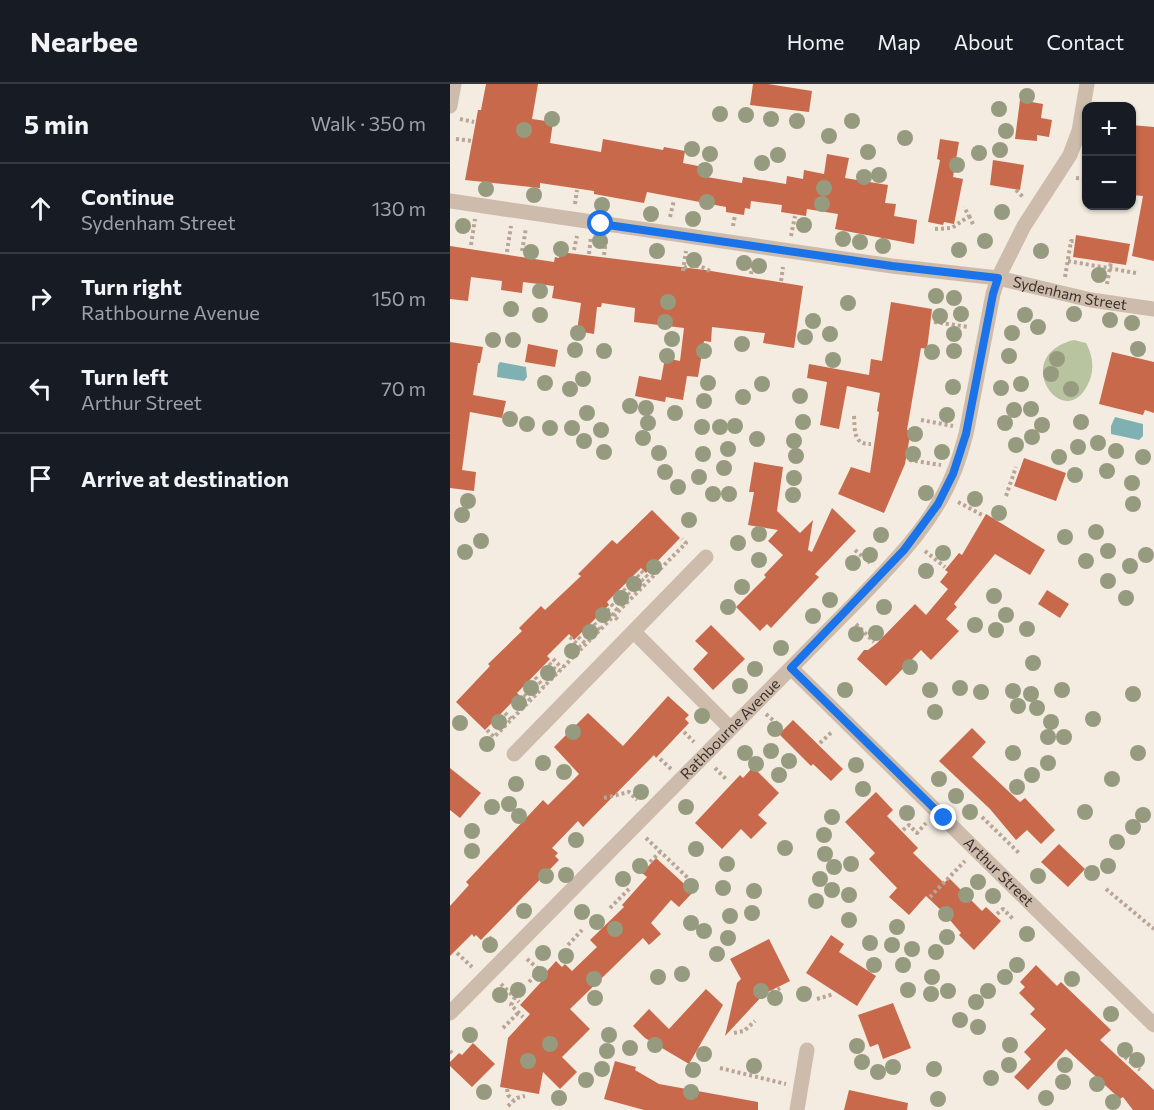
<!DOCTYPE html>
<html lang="en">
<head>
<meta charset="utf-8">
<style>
	body { margin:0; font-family:Commissioner,sans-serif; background:#20242c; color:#f1f3f6 }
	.controls { position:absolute; right:18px; top:18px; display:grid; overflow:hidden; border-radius:12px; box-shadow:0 2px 4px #0004 }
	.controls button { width:54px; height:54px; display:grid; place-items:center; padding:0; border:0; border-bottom:2px solid #363941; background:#171b24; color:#f1f3f6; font:30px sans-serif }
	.stop { position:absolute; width:18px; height:18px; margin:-14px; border:4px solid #1a73e8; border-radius:50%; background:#fff }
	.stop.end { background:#1a73e8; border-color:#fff; box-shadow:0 2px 6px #0008 }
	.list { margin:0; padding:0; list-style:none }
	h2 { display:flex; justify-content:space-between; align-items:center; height:78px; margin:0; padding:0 24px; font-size:26px }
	h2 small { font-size:20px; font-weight:400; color:#9ea1a6 }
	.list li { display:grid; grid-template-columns:39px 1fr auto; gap:18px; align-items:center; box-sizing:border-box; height:90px; padding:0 24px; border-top:2px solid #363941 }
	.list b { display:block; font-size:22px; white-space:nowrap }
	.list p { margin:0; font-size:20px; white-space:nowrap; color:#9ea1a6 }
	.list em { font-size:20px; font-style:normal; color:#9ea1a6 }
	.icon { flex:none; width:33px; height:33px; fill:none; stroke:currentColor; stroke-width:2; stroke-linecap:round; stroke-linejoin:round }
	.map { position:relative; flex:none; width:704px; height:1026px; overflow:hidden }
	header { display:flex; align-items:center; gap:36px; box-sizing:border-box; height:84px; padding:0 30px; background:#171b24; border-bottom:2px solid #363941 }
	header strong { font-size:28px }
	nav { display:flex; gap:33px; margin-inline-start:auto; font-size:21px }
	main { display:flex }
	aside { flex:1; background:#171b24 }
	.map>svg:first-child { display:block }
	.green { fill:#b8c4a0 }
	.water { fill:#7fb0b2 }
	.building { fill:#c8694b }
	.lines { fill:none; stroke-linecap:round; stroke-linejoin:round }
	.path { stroke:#b9a596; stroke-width:4; stroke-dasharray:3 3; stroke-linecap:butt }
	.minor { stroke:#cdbbac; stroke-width:15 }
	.tree { fill:#969b7f }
	.route { stroke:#1a73e8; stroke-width:8 }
	.labels { text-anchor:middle; stroke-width:5; stroke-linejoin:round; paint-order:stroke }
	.street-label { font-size:15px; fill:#3b302b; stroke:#fbf5ee }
</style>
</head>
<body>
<header>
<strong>Nearbee</strong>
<nav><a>Home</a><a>Map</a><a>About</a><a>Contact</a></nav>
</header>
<main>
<aside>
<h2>5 min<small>Walk · 350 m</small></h2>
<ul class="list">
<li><svg class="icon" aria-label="ahead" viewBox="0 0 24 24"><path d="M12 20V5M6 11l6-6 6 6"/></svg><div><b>Continue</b><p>Sydenham Street</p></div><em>130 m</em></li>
<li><svg class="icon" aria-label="right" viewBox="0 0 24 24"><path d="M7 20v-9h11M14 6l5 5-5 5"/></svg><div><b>Turn right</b><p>Rathbourne Avenue</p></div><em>150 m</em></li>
<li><svg class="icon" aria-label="left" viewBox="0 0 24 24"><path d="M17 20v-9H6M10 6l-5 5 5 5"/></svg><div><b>Turn left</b><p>Arthur Street</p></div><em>70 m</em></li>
<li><svg class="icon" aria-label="arrive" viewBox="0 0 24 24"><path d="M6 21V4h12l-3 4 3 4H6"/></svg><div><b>Arrive at destination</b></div></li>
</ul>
</aside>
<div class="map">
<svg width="704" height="1026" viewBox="0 0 704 1026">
	<rect width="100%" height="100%" fill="#f4ebe1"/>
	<path class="green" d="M 624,256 L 636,259 C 643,272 645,286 638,300 C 614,351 558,272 624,256 Z"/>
	<path class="water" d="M 50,278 L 76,283 L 77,293 L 74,297 L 47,293 L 48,281 Z
		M 665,333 L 693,340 L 693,352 L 689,356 L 661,350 L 661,342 Z"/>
	<path class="building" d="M 36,0 L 88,0 L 82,35 L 103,38 L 100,59 L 151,68 L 153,55 L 213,66 L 214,63 L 235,67 L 233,79 L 253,83 L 251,92 L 292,99 L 293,93 L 336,100 L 337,92 L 353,95 L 354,86 L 374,90 L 377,70 L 399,74 L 395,94 L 438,101 L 435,119 L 446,120 L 444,132 L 467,136 L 464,160 L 385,145 L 388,130 L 357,125 L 356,132 L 331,128 L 332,121 L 301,117 L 300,125 L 295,124 L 294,131 L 276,128 L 276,123 L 197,108 L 194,119 L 144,110 L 144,107 L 90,99 L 90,104 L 15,96 L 28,26 L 31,26 Z
		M 303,0 L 318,0 L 362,7 L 359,28 L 300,21 Z
		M 570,16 L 593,20 L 591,34 L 602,36 L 599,53 L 587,51 L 587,57 L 565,55 Z
		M 681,41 L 704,43 L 704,177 L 682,172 L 693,112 L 681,111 Z
		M 490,55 L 509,58 L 503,93 L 513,95 L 504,140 L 494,138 L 493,141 L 478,138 L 490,76 L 487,75 Z
		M 543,76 L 574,81 L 570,106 L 540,101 Z
		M 626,151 L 680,160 L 676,181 L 623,173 Z
		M 0,162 L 104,178 L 105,173 L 109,174 L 110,168 L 255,186 L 353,202 L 344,264 L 313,259 L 315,249 L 262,243 L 261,258 L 254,257 L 248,293 L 237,292 L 233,316 L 216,313 L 215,318 L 185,312 L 189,292 L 211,296 L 215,274 L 230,277 L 234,244 L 184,238 L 185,224 L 152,219 L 151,223 L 147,223 L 144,250 L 127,247 L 131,219 L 102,214 L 104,202 L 73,198 L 72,209 L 51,206 L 52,197 L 21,193 L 18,217 L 0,215 Z
		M 441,218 L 482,225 L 477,265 L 471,264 L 457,346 L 461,346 L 455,380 L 434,429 L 388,410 L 401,383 L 420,389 L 429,328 L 427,327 L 430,309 L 397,302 L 389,345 L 370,341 L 377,298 L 357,294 L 359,280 L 419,291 L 421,275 L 432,277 Z
		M 0,258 L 33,263 L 30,279 L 28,279 L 23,311 L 56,317 L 52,334 L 20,328 L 12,386 L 26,388 L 24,407 L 0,404 Z
		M 78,260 L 108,266 L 105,283 L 75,278 Z
		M 662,268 L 704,278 L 704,329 L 695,326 L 693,331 L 649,320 Z
		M 574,374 L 616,389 L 606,417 L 564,402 Z
		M 304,378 L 333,383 L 327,427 L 350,449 L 363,436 L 358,466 L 362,468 L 382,424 L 406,447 L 365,490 L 369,493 L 321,544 L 317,540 L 310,547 L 286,523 L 316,493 L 314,491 L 333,471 L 318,457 L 328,446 L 298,441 L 304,408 L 299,408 Z
		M 202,426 L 230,454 L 196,489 L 191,484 L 157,518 L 159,521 L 124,556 L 119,550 L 97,572 L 100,575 L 67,609 L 69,611 L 35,646 L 6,618 L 40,582 L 38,580 L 72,547 L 69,544 L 91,522 L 95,526 L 131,492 L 128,490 L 162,456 L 167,460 Z
		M 536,430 L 595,466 L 580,491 L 545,470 L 504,520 L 507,523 L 496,535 L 509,547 L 481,576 L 471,566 L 436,602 L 407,575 L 414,566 L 418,566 L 427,559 L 465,520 L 476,531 L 498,505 L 490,498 L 498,488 L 495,486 L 509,469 L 512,471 Z
		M 597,506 L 619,520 L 610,534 L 588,520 Z
		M 261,541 L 295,575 L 263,606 L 243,585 L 258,569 L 245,557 Z
		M 218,612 L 239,631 L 235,635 L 239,639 L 206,674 L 204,671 L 133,743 L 128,737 L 102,764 L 108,769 L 105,772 L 109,776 L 31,856 L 26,851 L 24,853 L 22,850 L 0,872 L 0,822 L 19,801 L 16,798 L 93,716 L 98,721 L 129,690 L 104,663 L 138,629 L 173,662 Z
		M 343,636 L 393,685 L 381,697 L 363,680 L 361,682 L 329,650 Z
		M 522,644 L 536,658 L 522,673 L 570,718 L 575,714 L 605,746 L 591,760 L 577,746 L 566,756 L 540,725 L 489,677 Z
		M 303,683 L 329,709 L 308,731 L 317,739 L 301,755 L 291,745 L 272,765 L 245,739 L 290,691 L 293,694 Z
		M 0,684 L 31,709 L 10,734 L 0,726 Z
		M 426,708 L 443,726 L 437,732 L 468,764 L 463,769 L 494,799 L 499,794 L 532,827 L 536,823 L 551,837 L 524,866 L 509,851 L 511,849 L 493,828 L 476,812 L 459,831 L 439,813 L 447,804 L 419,775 L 425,769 L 395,738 Z
		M 609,760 L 635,785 L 618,803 L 591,778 Z
		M 206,774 L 243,808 L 229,823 L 221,816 L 201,839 L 211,850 L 199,861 L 193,854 L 120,925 L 140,945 L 112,973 L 127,988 L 110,1005 L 93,988 L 89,1010 L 50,1003 L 58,954 L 80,930 L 70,921 L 92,897 L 90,895 L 106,877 L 112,883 L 115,880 L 122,887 L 147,863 L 140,856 L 174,823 L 172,821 L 197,793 L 192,789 Z
		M 381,851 L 394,860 L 389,868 L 426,892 L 407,922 L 356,889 Z
		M 319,855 L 340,897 L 314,910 L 275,952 L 287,899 L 291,895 L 280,875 Z
		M 586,881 L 607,902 L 611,898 L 661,946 L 650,956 L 704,1006 L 704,1026 L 683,1026 L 673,1013 L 670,1015 L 616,965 L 578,1006 L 564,993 L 581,975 L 574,968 L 596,945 L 580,930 L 585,925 L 569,909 L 575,903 L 570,898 Z
		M 256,905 L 273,921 L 239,980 L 195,954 L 183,942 L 199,925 L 219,945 Z
		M 443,919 L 461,964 L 433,975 L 428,960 L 420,963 L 408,931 Z
		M 23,959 L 45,980 L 22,1003 L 0,982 L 0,978 L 9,969 L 12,971 Z
		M 165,977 L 186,983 L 185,986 L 209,1000 L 308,1018 L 308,1026 L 194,1026 L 154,1015 Z
		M 399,1006 L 458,1019 L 457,1026 L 394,1026 Z"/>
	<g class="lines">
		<path class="path" d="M 10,35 L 24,38
			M 6,55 L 23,57
			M 626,94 L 636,95
			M 566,106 L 574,114
			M 125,120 L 127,106
			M 519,132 L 524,142
			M 220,133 L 224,116
			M 283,142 L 285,131
			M 485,145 L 502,144 L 519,132 L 514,123
			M 341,152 L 345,132
			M 21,161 L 25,135
			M 124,166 L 127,152
			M 72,167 L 76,144
			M 57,168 L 61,142
			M 139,170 L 141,153
			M 154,171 L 156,157
			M 618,177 L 686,189
			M 234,184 C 244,180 253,182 261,188
			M 233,187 L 236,167
			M 301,190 L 303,179
			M 615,193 L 621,157 L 624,157
			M 331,197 L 333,183
			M 657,200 L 661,178
			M 484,238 L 519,243
			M 404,332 C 405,346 403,361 421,360
			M 471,336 L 503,342
			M 459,376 L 491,381
			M 556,412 L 566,383
			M 508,418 L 532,431
			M 405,466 L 420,479
			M 475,467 L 495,483
			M 191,487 L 200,495
			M 187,491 L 195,499
			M 173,505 L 182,513
			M 161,520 L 168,527
			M 157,525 L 169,537
			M 144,539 L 150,546
			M 406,540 L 424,558
			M 120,553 L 131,564
			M 128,553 L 136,560
			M 103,575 L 112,584
			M 99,579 L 108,588
			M 85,593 L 94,603
			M 74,610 L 80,616
			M 69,614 L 76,621
			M 55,629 L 61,635
			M 316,630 L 331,643
			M 37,646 L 44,653 L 236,459 L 232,455
			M 234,648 L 244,658
			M 370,659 L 383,647
			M 210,675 L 221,685
			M 265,684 L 277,696
			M 154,714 L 179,708 L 187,716
			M 532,733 L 569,769
			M 453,746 L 459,741 L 467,749 L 476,739
			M 196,754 L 239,795
			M 200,778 L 210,768
			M 656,805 L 704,845
			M 480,813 L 515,777
			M 160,824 L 179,805
			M 547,830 L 553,825 L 563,835
			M 39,853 L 47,860
			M 118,861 L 132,846
			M 7,869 L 22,883
			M 77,875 L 92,888
			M 79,898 L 90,886
			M 51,900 L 69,918
			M 322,908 L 333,903
			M 65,913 L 61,921 L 73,933
			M 367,915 L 384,910
			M 53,944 L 68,929
			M 284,949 L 294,947 L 305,937
			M 0,967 L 3,970
			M 675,973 L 690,986
			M 270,984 L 336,1000
			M 57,1005 L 58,1011 L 63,1016
			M 58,1022 L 67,1014 L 75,1012"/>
		<g class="minor">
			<path d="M 0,22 L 4,0"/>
			<path id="s1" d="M 0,117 L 442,182 L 548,194 L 641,216 L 704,225"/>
			<path d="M 184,548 L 280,644"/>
			<path id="s2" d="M 341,584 L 704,941"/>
			<path d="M 64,670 L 256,473"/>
			<path id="s3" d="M 0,929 L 406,518 C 443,479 483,440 503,390 C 509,377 512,363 516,350 L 543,210 L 548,194 L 574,142 L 620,71 L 629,47 L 637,0"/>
			<path d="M 347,1026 L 357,966"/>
		</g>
	</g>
	<g class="tree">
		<circle cx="577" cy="12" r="8"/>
		<circle cx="549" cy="25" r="8"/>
		<circle cx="270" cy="30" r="8"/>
		<circle cx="296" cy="31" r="8"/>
		<circle cx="102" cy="35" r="8"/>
		<circle cx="321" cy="35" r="8"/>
		<circle cx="347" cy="37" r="8"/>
		<circle cx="402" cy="37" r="8"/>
		<circle cx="74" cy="46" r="8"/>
		<circle cx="556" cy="47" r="8"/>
		<circle cx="379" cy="52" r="8"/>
		<circle cx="455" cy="54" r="8"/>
		<circle cx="242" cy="65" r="8"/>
		<circle cx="550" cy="66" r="8"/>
		<circle cx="418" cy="68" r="8"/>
		<circle cx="529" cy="69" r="8"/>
		<circle cx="260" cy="70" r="8"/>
		<circle cx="328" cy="71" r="8"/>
		<circle cx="312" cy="79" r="8"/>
		<circle cx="507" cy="81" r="8"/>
		<circle cx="255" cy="86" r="8"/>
		<circle cx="429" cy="91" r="8"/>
		<circle cx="414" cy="93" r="8"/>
		<circle cx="374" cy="104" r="8"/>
		<circle cx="36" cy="105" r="8"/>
		<circle cx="84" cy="111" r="8"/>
		<circle cx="257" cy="118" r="8"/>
		<circle cx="372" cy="120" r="8"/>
		<circle cx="152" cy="121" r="8"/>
		<circle cx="552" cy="128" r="8"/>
		<circle cx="201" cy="130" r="8"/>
		<circle cx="243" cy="135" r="8"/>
		<circle cx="354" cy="141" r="8"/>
		<circle cx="13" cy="142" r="8"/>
		<circle cx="393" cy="155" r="8"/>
		<circle cx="150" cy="157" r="8"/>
		<circle cx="535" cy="157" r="8"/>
		<circle cx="410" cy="158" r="8"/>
		<circle cx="433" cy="162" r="8"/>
		<circle cx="111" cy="165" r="8"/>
		<circle cx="509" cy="166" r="8"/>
		<circle cx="207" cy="167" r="8"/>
		<circle cx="591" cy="167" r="8"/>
		<circle cx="81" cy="168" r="8"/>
		<circle cx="244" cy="176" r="8"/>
		<circle cx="294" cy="179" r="8"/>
		<circle cx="309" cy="182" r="8"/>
		<circle cx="649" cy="191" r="8"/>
		<circle cx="90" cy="207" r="8"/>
		<circle cx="486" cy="212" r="8"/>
		<circle cx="504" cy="214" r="8"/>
		<circle cx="218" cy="218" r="8"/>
		<circle cx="398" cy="219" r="8"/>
		<circle cx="61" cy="225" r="8"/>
		<circle cx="511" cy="230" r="8"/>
		<circle cx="624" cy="230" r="8"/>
		<circle cx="90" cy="231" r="8"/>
		<circle cx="575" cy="231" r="8"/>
		<circle cx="490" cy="232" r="8"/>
		<circle cx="660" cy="236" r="8"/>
		<circle cx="363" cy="237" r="8"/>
		<circle cx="215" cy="238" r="8"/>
		<circle cx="682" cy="239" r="8"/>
		<circle cx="588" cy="243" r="8"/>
		<circle cx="128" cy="249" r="8"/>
		<circle cx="562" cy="249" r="8"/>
		<circle cx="380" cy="250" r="8"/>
		<circle cx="504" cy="250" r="8"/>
		<circle cx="355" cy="253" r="8"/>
		<circle cx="222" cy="255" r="8"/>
		<circle cx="43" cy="256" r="8"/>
		<circle cx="63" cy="256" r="8"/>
		<circle cx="292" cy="260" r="8"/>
		<circle cx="688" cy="265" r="8"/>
		<circle cx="125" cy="266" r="8"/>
		<circle cx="154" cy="267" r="8"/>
		<circle cx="254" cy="267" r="8"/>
		<circle cx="504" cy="267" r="8"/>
		<circle cx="482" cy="268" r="8"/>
		<circle cx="217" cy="272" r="8"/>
		<circle cx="559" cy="272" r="8"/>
		<circle cx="607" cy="275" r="8"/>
		<circle cx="383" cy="276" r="8"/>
		<circle cx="601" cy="290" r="8"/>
		<circle cx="133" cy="295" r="8"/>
		<circle cx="95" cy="299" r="8"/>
		<circle cx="258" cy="299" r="8"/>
		<circle cx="312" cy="300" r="8"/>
		<circle cx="571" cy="300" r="8"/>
		<circle cx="503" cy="303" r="8"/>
		<circle cx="551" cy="304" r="8"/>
		<circle cx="120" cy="305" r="8"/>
		<circle cx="621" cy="305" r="8"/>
		<circle cx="350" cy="312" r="8"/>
		<circle cx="293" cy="313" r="8"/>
		<circle cx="254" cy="317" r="8"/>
		<circle cx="180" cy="322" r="8"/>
		<circle cx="196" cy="324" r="8"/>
		<circle cx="581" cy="325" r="8"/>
		<circle cx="564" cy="326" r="8"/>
		<circle cx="137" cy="329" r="8"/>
		<circle cx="225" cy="329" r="8"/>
		<circle cx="497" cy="331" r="8"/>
		<circle cx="60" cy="335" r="8"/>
		<circle cx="353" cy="338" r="8"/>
		<circle cx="631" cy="338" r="8"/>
		<circle cx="198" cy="339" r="8"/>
		<circle cx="555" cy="339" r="8"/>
		<circle cx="77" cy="340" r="8"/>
		<circle cx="592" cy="341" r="8"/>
		<circle cx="285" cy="342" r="8"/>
		<circle cx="252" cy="343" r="8"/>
		<circle cx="270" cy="343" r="8"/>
		<circle cx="100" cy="344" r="8"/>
		<circle cx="122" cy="344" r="8"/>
		<circle cx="151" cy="346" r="8"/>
		<circle cx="465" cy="350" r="8"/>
		<circle cx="582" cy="353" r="8"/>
		<circle cx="193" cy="354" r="8"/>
		<circle cx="307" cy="355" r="8"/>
		<circle cx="134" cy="357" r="8"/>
		<circle cx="344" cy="357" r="8"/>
		<circle cx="648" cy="359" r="8"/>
		<circle cx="566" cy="361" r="8"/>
		<circle cx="628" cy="363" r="8"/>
		<circle cx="278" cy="365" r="8"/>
		<circle cx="666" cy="367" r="8"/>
		<circle cx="154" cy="368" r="8"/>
		<circle cx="492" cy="368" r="8"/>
		<circle cx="209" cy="369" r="8"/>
		<circle cx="253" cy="370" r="8"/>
		<circle cx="463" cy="370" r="8"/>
		<circle cx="346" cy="372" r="8"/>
		<circle cx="609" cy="373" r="8"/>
		<circle cx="693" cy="373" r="8"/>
		<circle cx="274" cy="384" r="8"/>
		<circle cx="657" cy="387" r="8"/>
		<circle cx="215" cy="388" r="8"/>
		<circle cx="625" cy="391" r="8"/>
		<circle cx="249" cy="393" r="8"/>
		<circle cx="344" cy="394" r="8"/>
		<circle cx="682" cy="399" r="8"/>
		<circle cx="228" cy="403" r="8"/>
		<circle cx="476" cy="409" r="8"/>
		<circle cx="263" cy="410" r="8"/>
		<circle cx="279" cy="410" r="8"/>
		<circle cx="343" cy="411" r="8"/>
		<circle cx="525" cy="415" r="8"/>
		<circle cx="18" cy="417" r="8"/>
		<circle cx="683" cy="420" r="8"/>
		<circle cx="549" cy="429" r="8"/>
		<circle cx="12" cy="431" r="8"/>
		<circle cx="239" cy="436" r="8"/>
		<circle cx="646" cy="448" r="8"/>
		<circle cx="309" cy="450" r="8"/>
		<circle cx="431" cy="451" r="8"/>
		<circle cx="615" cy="453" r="8"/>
		<circle cx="31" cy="457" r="8"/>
		<circle cx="288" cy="459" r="8"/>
		<circle cx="658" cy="467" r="8"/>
		<circle cx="15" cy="468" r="8"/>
		<circle cx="493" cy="469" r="8"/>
		<circle cx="420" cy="471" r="8"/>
		<circle cx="696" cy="471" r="8"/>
		<circle cx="309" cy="476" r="8"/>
		<circle cx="636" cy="477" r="8"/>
		<circle cx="403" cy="479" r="8"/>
		<circle cx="680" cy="482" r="8"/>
		<circle cx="204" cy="483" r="8"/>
		<circle cx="476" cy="487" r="8"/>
		<circle cx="658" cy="497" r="8"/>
		<circle cx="184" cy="500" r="8"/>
		<circle cx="292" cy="503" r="8"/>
		<circle cx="544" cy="512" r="8"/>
		<circle cx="171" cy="514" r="8"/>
		<circle cx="676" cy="514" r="8"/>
		<circle cx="380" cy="516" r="8"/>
		<circle cx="278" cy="523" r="8"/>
		<circle cx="434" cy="523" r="8"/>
		<circle cx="153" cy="531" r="8"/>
		<circle cx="556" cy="531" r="8"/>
		<circle cx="363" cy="532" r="8"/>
		<circle cx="525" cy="541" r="8"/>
		<circle cx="577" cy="545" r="8"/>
		<circle cx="546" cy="546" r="8"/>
		<circle cx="140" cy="548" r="8"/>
		<circle cx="426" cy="549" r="8"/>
		<circle cx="406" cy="550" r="8"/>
		<circle cx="331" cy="564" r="8"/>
		<circle cx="122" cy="567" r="8"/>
		<circle cx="583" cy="579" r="8"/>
		<circle cx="460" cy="583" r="8"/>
		<circle cx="305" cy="585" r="8"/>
		<circle cx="98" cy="589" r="8"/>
		<circle cx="290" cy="602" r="8"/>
		<circle cx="81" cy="604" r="8"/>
		<circle cx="510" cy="604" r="8"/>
		<circle cx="395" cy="606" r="8"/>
		<circle cx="480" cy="606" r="8"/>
		<circle cx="612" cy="606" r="8"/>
		<circle cx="563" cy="607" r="8"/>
		<circle cx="531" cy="608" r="8"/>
		<circle cx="581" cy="610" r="8"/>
		<circle cx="683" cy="610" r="8"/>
		<circle cx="69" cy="619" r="8"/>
		<circle cx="568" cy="622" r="8"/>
		<circle cx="587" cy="624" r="8"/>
		<circle cx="485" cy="628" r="8"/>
		<circle cx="252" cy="632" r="8"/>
		<circle cx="643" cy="635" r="8"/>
		<circle cx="49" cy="638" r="8"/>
		<circle cx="601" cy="638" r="8"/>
		<circle cx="10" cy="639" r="8"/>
		<circle cx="325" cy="645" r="8"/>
		<circle cx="123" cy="648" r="8"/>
		<circle cx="598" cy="653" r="8"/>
		<circle cx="614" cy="653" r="8"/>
		<circle cx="37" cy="660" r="8"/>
		<circle cx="321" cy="667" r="8"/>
		<circle cx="295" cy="669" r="8"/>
		<circle cx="563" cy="669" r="8"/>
		<circle cx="688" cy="669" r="8"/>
		<circle cx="339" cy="677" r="8"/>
		<circle cx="93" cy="679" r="8"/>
		<circle cx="598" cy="679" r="8"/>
		<circle cx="306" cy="680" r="8"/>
		<circle cx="406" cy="681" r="8"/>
		<circle cx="114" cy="688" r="8"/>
		<circle cx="329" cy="691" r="8"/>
		<circle cx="582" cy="691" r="8"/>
		<circle cx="489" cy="695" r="8"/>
		<circle cx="662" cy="695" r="8"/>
		<circle cx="66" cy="700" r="8"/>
		<circle cx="567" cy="703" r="8"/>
		<circle cx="413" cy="705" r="8"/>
		<circle cx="191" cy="708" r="8"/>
		<circle cx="506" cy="712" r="8"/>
		<circle cx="59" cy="720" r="8"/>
		<circle cx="42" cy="723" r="8"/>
		<circle cx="236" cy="723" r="8"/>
		<circle cx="520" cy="728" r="8"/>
		<circle cx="635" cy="728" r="8"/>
		<circle cx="457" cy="729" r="8"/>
		<circle cx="693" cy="731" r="8"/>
		<circle cx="69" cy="732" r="8"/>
		<circle cx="382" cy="733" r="8"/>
		<circle cx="683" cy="743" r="8"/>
		<circle cx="22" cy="747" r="8"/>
		<circle cx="374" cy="751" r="8"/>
		<circle cx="126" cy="756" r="8"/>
		<circle cx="667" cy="758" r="8"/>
		<circle cx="335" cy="764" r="8"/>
		<circle cx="246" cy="765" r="8"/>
		<circle cx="22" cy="767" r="8"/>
		<circle cx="375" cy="770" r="8"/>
		<circle cx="277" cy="780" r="8"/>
		<circle cx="401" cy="780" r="8"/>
		<circle cx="190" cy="782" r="8"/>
		<circle cx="658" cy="782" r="8"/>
		<circle cx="384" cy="783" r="8"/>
		<circle cx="642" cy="789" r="8"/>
		<circle cx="116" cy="791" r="8"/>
		<circle cx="96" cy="792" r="8"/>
		<circle cx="588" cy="792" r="8"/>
		<circle cx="173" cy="795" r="8"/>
		<circle cx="370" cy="795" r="8"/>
		<circle cx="528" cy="798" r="8"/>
		<circle cx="241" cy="802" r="8"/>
		<circle cx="273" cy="804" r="8"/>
		<circle cx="382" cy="806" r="8"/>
		<circle cx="304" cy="807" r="8"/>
		<circle cx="399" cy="811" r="8"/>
		<circle cx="516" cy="811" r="8"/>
		<circle cx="543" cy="812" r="8"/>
		<circle cx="366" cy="817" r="8"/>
		<circle cx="74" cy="827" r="8"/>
		<circle cx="132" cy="828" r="8"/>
		<circle cx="302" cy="829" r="8"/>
		<circle cx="496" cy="830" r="8"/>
		<circle cx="280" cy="832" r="8"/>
		<circle cx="399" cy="836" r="8"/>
		<circle cx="147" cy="838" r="8"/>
		<circle cx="241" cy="839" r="8"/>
		<circle cx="447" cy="843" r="8"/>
		<circle cx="165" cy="845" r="8"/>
		<circle cx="254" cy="847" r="8"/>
		<circle cx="577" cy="850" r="8"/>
		<circle cx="497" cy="853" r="8"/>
		<circle cx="278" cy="854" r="8"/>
		<circle cx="420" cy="859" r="8"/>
		<circle cx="40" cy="861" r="8"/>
		<circle cx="442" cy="861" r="8"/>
		<circle cx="462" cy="865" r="8"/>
		<circle cx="486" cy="868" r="8"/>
		<circle cx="93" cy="869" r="8"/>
		<circle cx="267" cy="870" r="8"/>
		<circle cx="116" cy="872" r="8"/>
		<circle cx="424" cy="881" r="8"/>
		<circle cx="453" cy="881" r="8"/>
		<circle cx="567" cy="881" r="8"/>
		<circle cx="90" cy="890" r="8"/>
		<circle cx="232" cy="890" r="8"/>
		<circle cx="208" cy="893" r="8"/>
		<circle cx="482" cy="893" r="8"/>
		<circle cx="555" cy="893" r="8"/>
		<circle cx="144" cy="895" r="8"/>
		<circle cx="622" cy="895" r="8"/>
		<circle cx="68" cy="906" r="8"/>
		<circle cx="458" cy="906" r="8"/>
		<circle cx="311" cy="907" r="8"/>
		<circle cx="498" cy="907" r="8"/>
		<circle cx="538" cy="907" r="8"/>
		<circle cx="354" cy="910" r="8"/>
		<circle cx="481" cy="910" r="8"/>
		<circle cx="50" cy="911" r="8"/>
		<circle cx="145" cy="914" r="8"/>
		<circle cx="325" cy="914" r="8"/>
		<circle cx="526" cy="918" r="8"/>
		<circle cx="661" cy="930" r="8"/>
		<circle cx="510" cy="936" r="8"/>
		<circle cx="528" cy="943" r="8"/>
		<circle cx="20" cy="951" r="8"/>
		<circle cx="159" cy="951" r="8"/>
		<circle cx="100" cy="960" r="8"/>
		<circle cx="205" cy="961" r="8"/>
		<circle cx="560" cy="961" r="8"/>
		<circle cx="407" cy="962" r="8"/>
		<circle cx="180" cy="964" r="8"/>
		<circle cx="675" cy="966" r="8"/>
		<circle cx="157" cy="967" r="8"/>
		<circle cx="254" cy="970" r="8"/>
		<circle cx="687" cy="976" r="8"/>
		<circle cx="78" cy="977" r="8"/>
		<circle cx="412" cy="978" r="8"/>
		<circle cx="559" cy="981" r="8"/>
		<circle cx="615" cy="981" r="8"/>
		<circle cx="304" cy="982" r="8"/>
		<circle cx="443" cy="983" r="8"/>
		<circle cx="152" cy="985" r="8"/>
		<circle cx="484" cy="985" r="8"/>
		<circle cx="243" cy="986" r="8"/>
		<circle cx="428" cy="988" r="8"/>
		<circle cx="541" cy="994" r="8"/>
		<circle cx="136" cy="996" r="8"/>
		<circle cx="613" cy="998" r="8"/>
		<circle cx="647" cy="1000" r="8"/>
		<circle cx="34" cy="1008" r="8"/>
		<circle cx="241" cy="1008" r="8"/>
		<circle cx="109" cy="1014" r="8"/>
		<circle cx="596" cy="1014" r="8"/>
		<circle cx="488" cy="1015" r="8"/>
		<circle cx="663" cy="1018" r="8"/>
	</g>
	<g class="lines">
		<path class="route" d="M 151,140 L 442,182 L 548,194 L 543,210 L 516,350 L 503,390 L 488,420 L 454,466 L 341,584 L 494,734"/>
	</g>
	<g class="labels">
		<g class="street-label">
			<text dy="5" stroke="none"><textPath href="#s1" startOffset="627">Sydenham Street</textPath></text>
			<text dy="5" stroke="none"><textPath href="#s3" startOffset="399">Rathbourne Avenue</textPath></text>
			<text dy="5" stroke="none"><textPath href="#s2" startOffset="291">Arthur Street</textPath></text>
		</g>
	</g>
</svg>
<div class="controls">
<button>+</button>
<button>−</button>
</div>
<div class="stop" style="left:151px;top:140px"></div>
<div class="stop end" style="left:494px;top:734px"></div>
</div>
</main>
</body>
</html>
